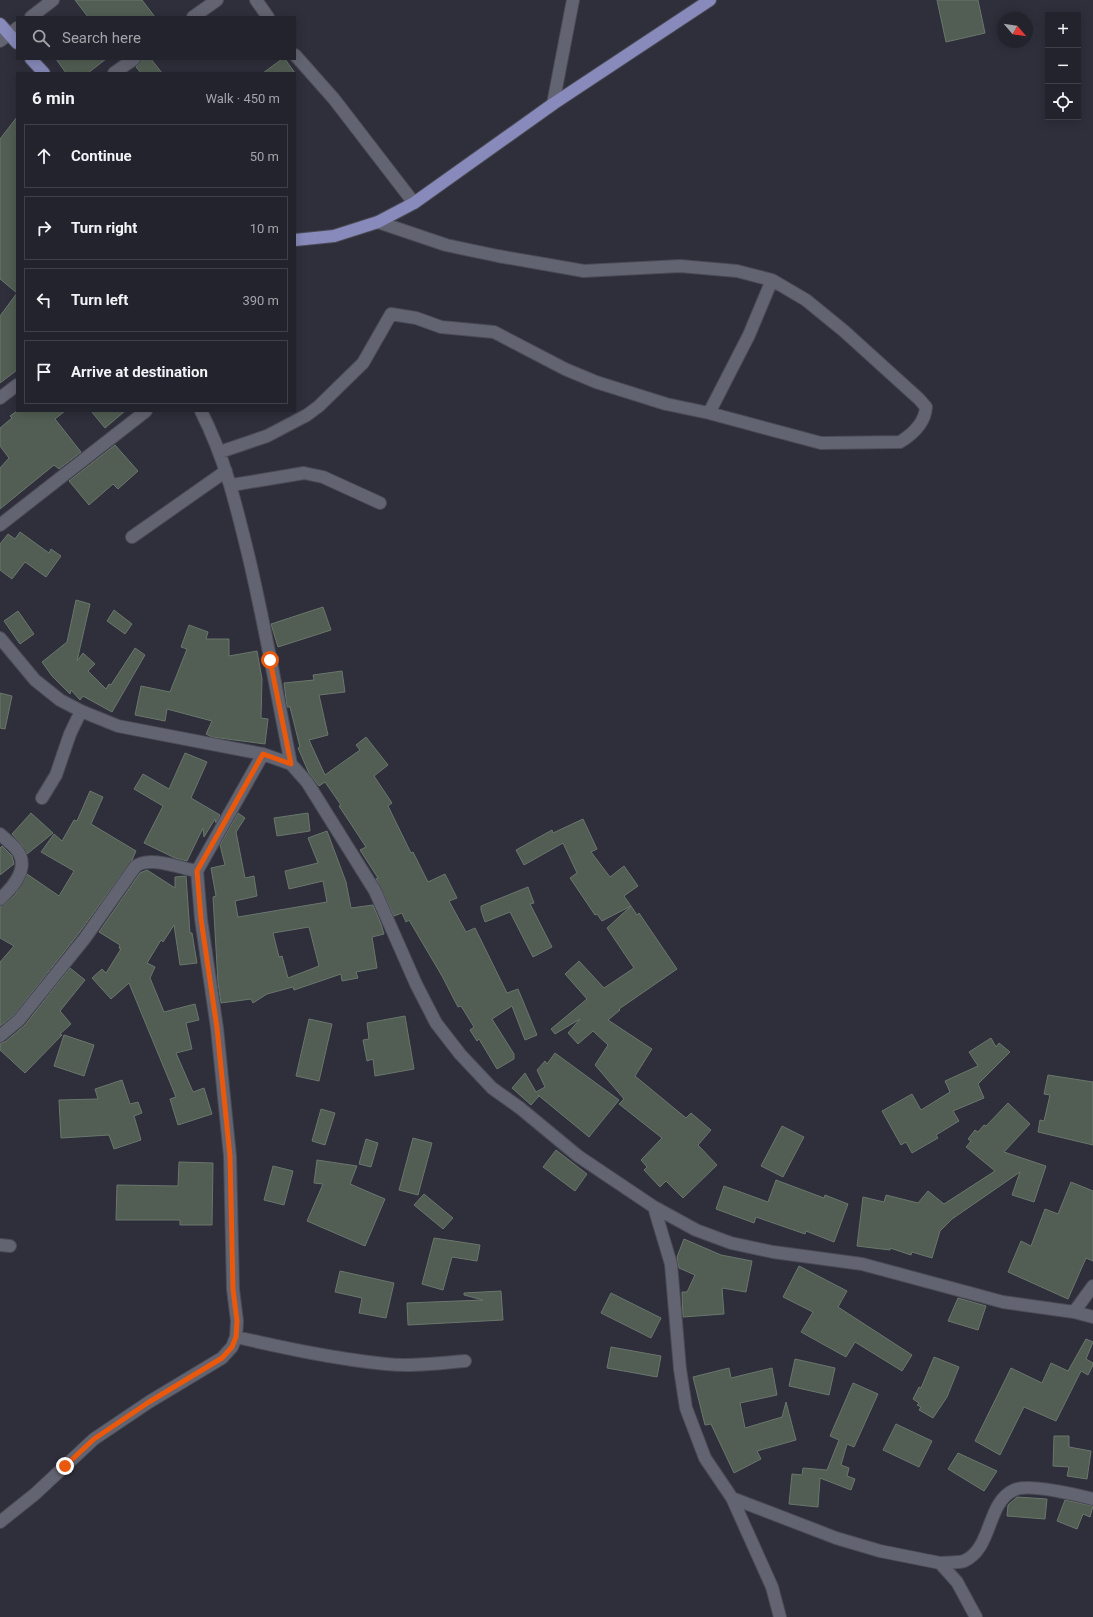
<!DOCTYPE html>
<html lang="en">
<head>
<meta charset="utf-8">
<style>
	body { margin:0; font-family:Roboto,sans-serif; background:#2e2f38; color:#f1f3f6 }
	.controls { position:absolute; right:12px; top:12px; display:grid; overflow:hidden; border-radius:0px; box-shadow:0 2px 10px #0003 }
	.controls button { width:36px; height:36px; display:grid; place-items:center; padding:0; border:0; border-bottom:1px solid #3f4048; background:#22232c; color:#f1f3f6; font:20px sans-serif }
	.compass { position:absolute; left:997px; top:12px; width:36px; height:36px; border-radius:50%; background:#22232c; box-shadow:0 2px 10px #0003; rotate:119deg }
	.stop { position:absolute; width:12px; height:12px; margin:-9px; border:3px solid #ea580c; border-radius:50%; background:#fff }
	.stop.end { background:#ea580c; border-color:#fff; box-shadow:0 1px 4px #0008 }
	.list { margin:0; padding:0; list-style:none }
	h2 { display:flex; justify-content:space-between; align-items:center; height:52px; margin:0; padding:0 16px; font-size:17px }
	h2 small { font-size:13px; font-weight:400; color:#a2a4a9 }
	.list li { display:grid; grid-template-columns:26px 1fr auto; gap:12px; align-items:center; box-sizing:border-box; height:64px; margin:0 8px 8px; padding:0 8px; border:1px solid #3f4048; border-radius:0px }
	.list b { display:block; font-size:15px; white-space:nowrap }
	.list em { font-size:13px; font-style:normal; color:#a2a4a9 }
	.icon { flex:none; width:22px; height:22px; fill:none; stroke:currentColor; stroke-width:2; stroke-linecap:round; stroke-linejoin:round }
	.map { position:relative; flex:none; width:1093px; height:1617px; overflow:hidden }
	.search { position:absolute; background:#22232c; box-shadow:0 2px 10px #0003; left:16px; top:16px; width:280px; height:44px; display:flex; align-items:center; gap:10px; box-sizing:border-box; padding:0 14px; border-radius:0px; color:#a2a4a9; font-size:15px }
	.panel { position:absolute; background:#22232c; box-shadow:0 2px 10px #0003; left:16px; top:72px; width:280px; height:340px; border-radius:0px }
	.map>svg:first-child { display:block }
	.building { fill:#525e54; stroke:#6a766c; fill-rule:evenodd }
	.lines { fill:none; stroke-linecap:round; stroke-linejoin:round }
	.minor-casing { stroke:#4a4b55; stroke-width:14 }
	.major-casing { stroke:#4a4b55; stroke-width:14 }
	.minor { stroke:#636471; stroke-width:12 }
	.major { stroke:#888abb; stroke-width:12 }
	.route { stroke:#ea580c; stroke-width:5 }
</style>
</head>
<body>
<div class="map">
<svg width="1093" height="1617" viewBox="0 0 1093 1617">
	<rect width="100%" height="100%" fill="#2e2f3b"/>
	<path class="building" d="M 75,0 L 142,0 L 155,17 L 88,17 Z
		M 937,0 L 978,0 L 985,33 L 946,42 Z
		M 56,59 L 106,59 L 88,73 L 66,73 Z
		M 141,59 L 151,59 L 162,73 L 141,73 L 136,67 Z
		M 282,59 L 285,59 L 295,73 L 263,73 Z
		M 17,117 L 17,370 L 0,383 L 0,316 L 17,293 L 0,279 L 0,139 Z
		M 17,411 L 65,411 L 55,419 L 81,452 L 59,469 L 54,465 L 0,509 L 0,468 L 9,458 L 0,446 L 0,428 L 12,418 L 10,416 Z
		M 91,411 L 125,411 L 105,428 Z
		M 115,445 L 138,471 L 118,489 L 113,484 L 89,505 L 69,481 Z
		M 20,532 L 49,553 L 51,549 L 61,556 L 46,577 L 25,562 L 12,579 L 0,570 L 0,544 L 8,534 L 15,539 Z
		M 76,600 L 90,604 L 77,661 L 83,653 L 95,664 L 88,671 L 106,689 L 109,684 L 111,685 L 135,648 L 145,655 L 112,712 L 83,696 L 80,700 L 71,690 L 70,694 L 52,676 L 42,662 L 67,642 Z
		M 323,607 L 331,630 L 278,647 L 271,624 Z
		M 114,610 L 132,624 L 125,634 L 107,621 Z
		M 18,611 L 34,634 L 20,644 L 4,621 Z
		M 189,625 L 208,632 L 206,639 L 229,639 L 229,656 L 257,651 L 262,679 L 261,718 L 268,719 L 265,744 L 212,737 L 206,734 L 212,721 L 167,709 L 165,721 L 135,715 L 141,686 L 170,692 L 187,649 L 181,647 Z
		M 342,671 L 345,692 L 319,695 L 328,735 L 309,740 L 325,775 L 360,750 L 356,745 L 366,737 L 388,765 L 374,776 L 392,803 L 388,806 L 411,853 L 413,852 L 428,882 L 445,874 L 457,898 L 449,901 L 466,932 L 475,928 L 507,993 L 518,989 L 537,1035 L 525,1040 L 512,1006 L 492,1019 L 514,1054 L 514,1059 L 497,1069 L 479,1039 L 477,1041 L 470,1030 L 474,1027 L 461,1006 L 458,1007 L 442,976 L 409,920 L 406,922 L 402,913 L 394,916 L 376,879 L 378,878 L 360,850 L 366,847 L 339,806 L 341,805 L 325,782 L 319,786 L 309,773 L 298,748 L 300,747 L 290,707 L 287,707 L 284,683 L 314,680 L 313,675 Z
		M 0,693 L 12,696 L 5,729 L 0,728 Z
		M 185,753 L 207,762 L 191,798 L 220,815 L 216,823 L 215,819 L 204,837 L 203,828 L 187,861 L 175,858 L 144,843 L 163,806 L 134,789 L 143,774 L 169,789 Z
		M 90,791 L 103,797 L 91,824 L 136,851 L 132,860 L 79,933 L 14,1015 L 0,1026 L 0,962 L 14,946 L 0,938 L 0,906 L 5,904 L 15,895 L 27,874 L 59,896 L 74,871 L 41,852 L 54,834 L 62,841 L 74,820 L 77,821 Z
		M 31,813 L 53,833 L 27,854 L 22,845 L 12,834 Z
		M 238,813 L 245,818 L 236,832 L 245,878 L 254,876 L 257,896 L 235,901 L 238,917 L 327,902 L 323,881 L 289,889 L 285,871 L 318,863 L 308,838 L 327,831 L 346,882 L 351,908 L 373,905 L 381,924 L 384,934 L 372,937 L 377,968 L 356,972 L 358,978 L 342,981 L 341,974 L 294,990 L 293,987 L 267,994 L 253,1003 L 251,999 L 221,1003 L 218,983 L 213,897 L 216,896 L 211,868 L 225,865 L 220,845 ZM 309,927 L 319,966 L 288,978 L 282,956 L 279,957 L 273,933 Z
		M 308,813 L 310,831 L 277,836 L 274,818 Z
		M 583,819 L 597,849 L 591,852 L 610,877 L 624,866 L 638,886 L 624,896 L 631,906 L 602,921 L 597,914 L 595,915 L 570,878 L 577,873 L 563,843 L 524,865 L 516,850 L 552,830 L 553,833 Z
		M 2,846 L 12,856 L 14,864 L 0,875 L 0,848 Z
		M 147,870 L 175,888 L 175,877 L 186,876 L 190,933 L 192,933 L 197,963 L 180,965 L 174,925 L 163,942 L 161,940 L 147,963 L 155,967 L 150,978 L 164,1012 L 195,1004 L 199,1020 L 186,1023 L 192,1049 L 176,1053 L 193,1092 L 204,1088 L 212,1114 L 178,1125 L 170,1099 L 176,1097 L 129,983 L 111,999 L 92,978 L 102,969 L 106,973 L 121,949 L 119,948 L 120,945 L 99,932 L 140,873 Z
		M 528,887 L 534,903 L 530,904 L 552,947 L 533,957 L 510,912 L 485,922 L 481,910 L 481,906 Z
		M 631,906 L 637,915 L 639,913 L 677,969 L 619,1009 L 620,1010 L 608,1020 L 652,1049 L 635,1076 L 686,1118 L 691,1113 L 711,1130 L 698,1145 L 717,1165 L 683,1198 L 666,1181 L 660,1187 L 644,1170 L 647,1167 L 641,1160 L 662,1138 L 619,1104 L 624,1099 L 595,1065 L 608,1045 L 593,1031 L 578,1044 L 568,1033 L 580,1019 L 555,1034 L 551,1029 L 587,999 L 565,974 L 579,961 L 604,988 L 634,968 L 607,928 Z
		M 70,968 L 85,980 L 60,1011 L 71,1024 L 60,1034 L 62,1035 L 25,1073 L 0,1050 L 0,1043 L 5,1042 L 25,1025 Z
		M 405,1016 L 414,1069 L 375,1076 L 373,1059 L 367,1061 L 363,1040 L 369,1039 L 367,1023 Z
		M 309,1019 L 332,1024 L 319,1081 L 296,1076 Z
		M 64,1035 L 94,1045 L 84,1076 L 54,1066 Z
		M 991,1038 L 996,1047 L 999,1043 L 1010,1052 L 978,1084 L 984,1098 L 953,1111 L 959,1121 L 936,1135 L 938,1138 L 912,1153 L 906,1142 L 901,1145 L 882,1111 L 912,1094 L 921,1110 L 950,1092 L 945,1081 L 978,1066 L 969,1052 Z
		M 555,1053 L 619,1100 L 589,1137 L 538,1095 L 539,1096 L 531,1105 L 512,1088 L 525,1073 L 536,1092 L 545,1087 L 537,1070 L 545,1061 L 547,1064 Z
		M 1048,1075 L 1093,1082 L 1093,1145 L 1038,1132 L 1040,1120 L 1044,1121 L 1050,1095 L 1044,1094 Z
		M 122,1080 L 130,1104 L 138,1102 L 142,1113 L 134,1116 L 141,1140 L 114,1149 L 109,1135 L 61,1138 L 59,1100 L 98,1099 L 95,1089 Z
		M 1008,1103 L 1030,1124 L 1004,1152 L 1046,1166 L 1034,1202 L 1012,1195 L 1020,1172 L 952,1219 L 940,1231 L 932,1258 L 912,1252 L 911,1255 L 890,1248 L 890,1250 L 857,1246 L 863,1197 L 884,1202 L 886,1195 L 918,1203 L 928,1191 L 944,1204 L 995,1171 L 966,1147 L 971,1141 L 968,1139 L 975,1130 L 978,1132 L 984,1125 L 986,1126 Z
		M 321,1109 L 335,1113 L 325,1145 L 312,1141 Z
		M 782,1126 L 804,1137 L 783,1177 L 761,1166 Z
		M 413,1138 L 432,1143 L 418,1195 L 399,1190 Z
		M 366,1139 L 378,1143 L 371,1167 L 359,1164 Z
		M 556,1150 L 587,1174 L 575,1191 L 543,1167 Z
		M 317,1160 L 357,1166 L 350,1184 L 385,1199 L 365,1246 L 307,1221 L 323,1184 L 314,1183 Z
		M 179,1162 L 213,1163 L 212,1225 L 180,1225 L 180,1220 L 116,1220 L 117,1185 L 178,1186 Z
		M 273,1166 L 293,1171 L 284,1205 L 264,1200 Z
		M 776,1180 L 824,1198 L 825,1195 L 848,1204 L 834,1242 L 806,1231 L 805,1234 L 756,1217 L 754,1223 L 716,1209 L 724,1186 L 768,1202 Z
		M 1071,1182 L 1093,1191 L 1093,1261 L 1086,1258 L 1068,1299 L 1008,1272 L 1021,1241 L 1031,1246 L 1045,1209 L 1058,1214 Z
		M 424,1194 L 453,1218 L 443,1229 L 414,1205 Z
		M 434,1238 L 480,1245 L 477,1261 L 452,1257 L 443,1290 L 422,1284 Z
		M 684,1239 L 721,1255 L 752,1261 L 746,1292 L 722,1288 L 724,1314 L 683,1317 L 682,1292 L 687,1292 L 695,1275 L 679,1268 L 677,1257 Z
		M 799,1266 L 847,1291 L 838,1307 L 912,1355 L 902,1371 L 855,1342 L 846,1357 L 801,1332 L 813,1312 L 783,1297 Z
		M 340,1271 L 394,1283 L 386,1318 L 359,1313 L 362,1298 L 335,1292 Z
		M 501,1291 L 503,1320 L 408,1325 L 407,1303 L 483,1300 L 464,1295 L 464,1293 Z
		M 611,1293 L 661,1318 L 651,1338 L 601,1313 Z
		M 958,1298 L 986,1306 L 978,1330 L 948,1321 Z
		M 1086,1339 L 1093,1342 L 1086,1359 L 1093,1363 L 1093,1365 L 1088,1375 L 1081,1371 L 1056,1421 L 1024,1407 L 1000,1455 L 975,1441 L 1011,1368 L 1042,1383 L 1051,1363 L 1068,1371 Z
		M 611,1347 L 661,1356 L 657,1377 L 607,1368 Z
		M 934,1357 L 959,1367 L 947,1397 L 933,1418 L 919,1410 L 921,1407 L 917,1405 L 919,1403 L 913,1399 L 919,1387 L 921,1388 Z
		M 795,1359 L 835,1368 L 829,1395 L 789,1386 Z
		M 729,1368 L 731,1378 L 772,1368 L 777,1395 L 740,1403 L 745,1428 L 782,1417 L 786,1402 L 796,1440 L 757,1451 L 761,1459 L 734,1473 L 711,1424 L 705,1425 L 693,1377 Z
		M 853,1383 L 878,1394 L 854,1447 L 847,1444 L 841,1465 L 849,1468 L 847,1476 L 855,1479 L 851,1490 L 820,1478 L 818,1507 L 789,1504 L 792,1474 L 802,1475 L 803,1468 L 827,1470 L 839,1440 L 830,1436 Z
		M 896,1424 L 932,1441 L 919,1467 L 883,1450 Z
		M 1054,1436 L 1069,1436 L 1069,1447 L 1091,1451 L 1087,1479 L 1067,1476 L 1069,1467 L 1053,1466 Z
		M 958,1453 L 997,1471 L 984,1491 L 948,1469 Z
		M 1017,1497 L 1047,1499 L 1045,1519 L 1007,1516 L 1008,1505 Z
		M 1065,1500 L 1093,1506 L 1090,1517 L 1083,1514 L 1077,1529 L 1057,1521 Z"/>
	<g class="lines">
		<g class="minor-casing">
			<path id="minor" d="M 256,0 L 268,17
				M 31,17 L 53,0
				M 193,17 L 217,0
				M 0,41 L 17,28
				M 295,55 L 334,99 L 414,203
				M 114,73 L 134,59
				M 553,104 L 573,0
				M 0,398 L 17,385
				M 201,411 C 226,461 236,505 249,558 C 265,626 277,695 291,764
				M 709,413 L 749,335 L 772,280
				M 220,452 L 267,436 L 307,415 L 319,406 L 363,363 L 391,314 L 416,318 L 441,327 L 494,332 L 565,369 L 596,382 L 666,404 L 709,413 L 821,443 L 900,442 C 913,434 925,422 926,407 L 919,399 L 844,331 L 806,300 L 772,280 L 737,271 L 680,266 L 584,271 L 498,256 L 446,245 L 378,222
				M 232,485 L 304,473 L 323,477 L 380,503
				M 0,525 L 146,411
				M 132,537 L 226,471
				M 0,638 L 35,680 L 60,700 L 81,711 L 118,726 L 263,754 L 291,764 L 307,782 L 375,891 L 416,984 L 436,1023 L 460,1054 L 492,1088 L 520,1108 L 578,1156 L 654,1207 L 696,1230 L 731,1243 L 773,1252 L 862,1264 L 1003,1302 L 1074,1312 L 1093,1317
				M 42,798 L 56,775 L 70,734 L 81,711
				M 0,834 C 6,840 17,847 20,855 C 27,871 11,889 0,899
				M 0,1036 L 19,1020 L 85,938 L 135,867 C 148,855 180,868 197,871
				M 654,1207 L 671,1264 L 680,1369 L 686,1408 L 705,1458 L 732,1498 L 772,1587 L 780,1617
				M 0,1245 L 10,1246
				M 1074,1312 L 1093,1286
				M 236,1337 C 285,1348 335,1359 386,1364 C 412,1367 439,1363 465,1361
				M 732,1498 L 836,1538 L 880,1551 L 940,1563 L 957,1582 L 976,1617
				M 0,1522 L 35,1494 L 94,1439 L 149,1402 L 222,1358 L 232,1347 L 236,1337 L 237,1321 L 233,1289 L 230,1156 L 217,1028 L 201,919 L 197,871 L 263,754
				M 940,1563 C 947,1562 958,1563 964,1561 C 993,1548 986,1503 1014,1490 C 1028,1483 1077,1495 1093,1499"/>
		</g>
		<g class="major-casing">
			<path id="major" d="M 0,24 L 17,43
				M 31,59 L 44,73
				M 295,240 L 334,236 L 378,222 L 414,203 L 553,104 L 710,0"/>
		</g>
		<use href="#minor" class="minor"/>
		<use href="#major" class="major"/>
	</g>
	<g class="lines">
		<path class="route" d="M 65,1466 L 94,1439 L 149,1402 L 222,1358 L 232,1347 L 236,1337 L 237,1321 L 233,1289 L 230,1156 L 217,1028 L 201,919 L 197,871 L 263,754 L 291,764 L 270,660"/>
	</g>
</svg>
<div class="controls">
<button>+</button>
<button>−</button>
<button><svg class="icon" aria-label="locate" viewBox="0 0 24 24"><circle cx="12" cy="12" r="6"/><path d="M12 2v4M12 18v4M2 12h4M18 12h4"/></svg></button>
</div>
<svg class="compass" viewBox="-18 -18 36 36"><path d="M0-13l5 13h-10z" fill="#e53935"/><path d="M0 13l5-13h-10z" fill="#a2a4a9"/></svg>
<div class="stop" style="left:270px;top:660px"></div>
<div class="stop end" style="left:65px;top:1466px"></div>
<div class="search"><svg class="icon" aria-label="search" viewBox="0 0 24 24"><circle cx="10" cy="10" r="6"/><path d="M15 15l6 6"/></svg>Search here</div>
<section class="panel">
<h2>6 min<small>Walk · 450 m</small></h2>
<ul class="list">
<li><svg class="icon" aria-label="ahead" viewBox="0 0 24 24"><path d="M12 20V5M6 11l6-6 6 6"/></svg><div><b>Continue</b></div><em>50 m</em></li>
<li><svg class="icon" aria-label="right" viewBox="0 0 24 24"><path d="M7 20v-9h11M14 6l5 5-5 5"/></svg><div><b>Turn right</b></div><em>10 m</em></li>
<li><svg class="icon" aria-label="left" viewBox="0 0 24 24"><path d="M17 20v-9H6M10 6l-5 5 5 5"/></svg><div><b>Turn left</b></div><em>390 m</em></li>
<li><svg class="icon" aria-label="arrive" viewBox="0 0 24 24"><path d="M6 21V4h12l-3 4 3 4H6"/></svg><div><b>Arrive at destination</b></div></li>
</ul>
</section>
</div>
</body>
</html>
